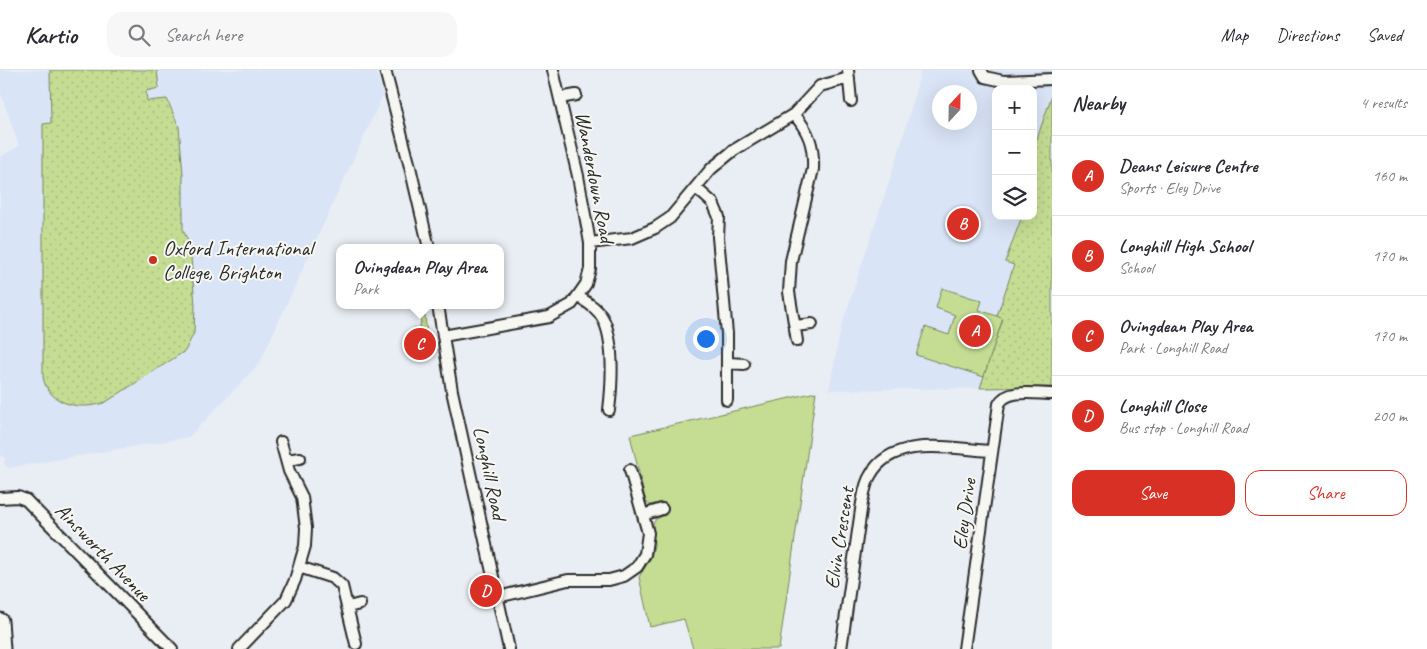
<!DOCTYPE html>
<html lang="en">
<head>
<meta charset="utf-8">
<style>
	body { margin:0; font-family:Caveat,sans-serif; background:#f7f7f7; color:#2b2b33 }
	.controls { position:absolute; right:15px; top:15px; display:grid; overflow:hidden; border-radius:10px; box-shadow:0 5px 20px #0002 }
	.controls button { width:45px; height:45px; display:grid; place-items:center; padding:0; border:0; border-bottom:1px solid #e1e1e2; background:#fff; color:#2b2b33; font:25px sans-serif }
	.compass { position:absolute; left:932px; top:15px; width:45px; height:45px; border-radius:50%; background:#fff; box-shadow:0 5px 20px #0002; rotate:22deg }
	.you { position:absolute; left:705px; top:268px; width:18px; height:18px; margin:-12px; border:4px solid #fff; border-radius:50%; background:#1a73e8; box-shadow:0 0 0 8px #1a73e833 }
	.badge { display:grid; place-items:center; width:32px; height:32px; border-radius:50%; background:#d93025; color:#fff; font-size:16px; font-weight:700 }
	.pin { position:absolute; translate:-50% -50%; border:2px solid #fff; box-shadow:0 1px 5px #0006 }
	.popup { position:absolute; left:336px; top:174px; width:168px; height:65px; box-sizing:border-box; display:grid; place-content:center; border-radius:10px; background:#fff; filter:drop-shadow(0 1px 4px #0005); font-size:16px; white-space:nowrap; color:#7c7c81 }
	.popup b { font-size:19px; color:#2b2b33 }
	.popup::after { content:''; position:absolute; left:50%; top:100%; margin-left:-10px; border:10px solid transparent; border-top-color:#fff }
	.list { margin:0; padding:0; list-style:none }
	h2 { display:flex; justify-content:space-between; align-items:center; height:65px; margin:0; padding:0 20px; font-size:21px }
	h2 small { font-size:16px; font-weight:400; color:#7c7c81 }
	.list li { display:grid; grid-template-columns:32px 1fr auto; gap:15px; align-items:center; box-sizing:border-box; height:80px; padding:0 20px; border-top:1px solid #e1e1e2 }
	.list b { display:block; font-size:19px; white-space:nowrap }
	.list p { margin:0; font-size:16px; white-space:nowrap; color:#7c7c81 }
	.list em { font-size:16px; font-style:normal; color:#7c7c81 }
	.actions { display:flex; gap:10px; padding:15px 20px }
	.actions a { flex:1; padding:11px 0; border:1px solid #d93025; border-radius:15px; text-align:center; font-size:18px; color:#d93025 }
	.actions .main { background:#d93025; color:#fff }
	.icon { flex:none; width:28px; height:28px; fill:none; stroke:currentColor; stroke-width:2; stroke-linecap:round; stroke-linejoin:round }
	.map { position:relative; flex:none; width:1052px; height:579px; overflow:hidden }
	header { display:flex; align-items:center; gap:30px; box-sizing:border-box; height:70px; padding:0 25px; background:#fff; border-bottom:1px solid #e1e1e2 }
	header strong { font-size:24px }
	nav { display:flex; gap:28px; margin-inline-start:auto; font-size:18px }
	.search { width:350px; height:45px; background:#f7f7f7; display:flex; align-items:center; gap:12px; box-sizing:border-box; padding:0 18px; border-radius:15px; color:#7c7c81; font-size:19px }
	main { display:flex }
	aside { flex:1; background:#fff }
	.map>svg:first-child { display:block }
	.built { fill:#d9e4f6; fill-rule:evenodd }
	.grass { fill:#c4dd93; stroke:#78845f }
	.park { fill:url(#park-dots); stroke:#78845f }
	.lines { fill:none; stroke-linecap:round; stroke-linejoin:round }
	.street-casing { stroke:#2b2b2b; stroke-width:14 }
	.secondary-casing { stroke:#2b2b2b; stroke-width:19 }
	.street { stroke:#f6f6f2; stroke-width:10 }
	.secondary { stroke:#f6f6f2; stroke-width:15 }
	.poi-dot { fill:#c8321e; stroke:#f6f6f2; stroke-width:2 }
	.labels { text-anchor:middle; stroke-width:4; stroke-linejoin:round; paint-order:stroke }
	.street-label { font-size:21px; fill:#2b2b2b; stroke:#f6f6f2 }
	.poi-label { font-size:21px; fill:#2b2b2b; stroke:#f6f6f2; text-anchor:start }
</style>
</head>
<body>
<header>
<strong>Kartio</strong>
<div class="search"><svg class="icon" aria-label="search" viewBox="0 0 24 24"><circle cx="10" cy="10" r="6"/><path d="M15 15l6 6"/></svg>Search here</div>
<nav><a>Map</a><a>Directions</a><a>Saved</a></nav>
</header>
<main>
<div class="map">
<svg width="1052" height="579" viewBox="0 0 1052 579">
	<defs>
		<pattern id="park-dots" width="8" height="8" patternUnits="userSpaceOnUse" patternTransform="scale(1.25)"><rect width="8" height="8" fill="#c4dd93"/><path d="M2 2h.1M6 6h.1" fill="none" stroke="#a9be7f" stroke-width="1.8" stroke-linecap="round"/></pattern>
	</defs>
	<rect width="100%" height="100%" fill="#e9eef4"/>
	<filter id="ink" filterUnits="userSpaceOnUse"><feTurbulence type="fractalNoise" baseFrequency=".02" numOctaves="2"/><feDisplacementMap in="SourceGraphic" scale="10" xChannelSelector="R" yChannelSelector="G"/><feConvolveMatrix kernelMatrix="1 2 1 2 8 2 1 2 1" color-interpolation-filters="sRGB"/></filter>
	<g filter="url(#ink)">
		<path class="built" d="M 0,0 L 376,0 L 383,25 L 259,294 L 189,367 L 8,398 L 4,394 L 5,388 L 0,386 L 0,87 L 19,76 L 0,21 Z
			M 921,0 L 1052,0 L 1052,317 L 829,320 L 841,258 L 901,75 ZM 996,19 L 1033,19 L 1033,146 L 996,146 ZM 939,22 L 969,22 L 969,52 L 939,52 Z"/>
		<path class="grass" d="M 942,218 L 982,231 L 979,240 L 1003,248 L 984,307 L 916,285 L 925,257 L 949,265 L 955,245 L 936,238 Z
			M 816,322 L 779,579 L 693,579 L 684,549 L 650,557 L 639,507 L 651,488 L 654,475 L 653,454 L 656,449 L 666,445 L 663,432 L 650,435 L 646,432 L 630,365 Z"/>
		<path class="park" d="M 50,0 L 157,0 L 159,18 L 146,21 L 147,31 L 167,29 L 179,57 L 183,104 L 183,160 L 190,175 L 195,235 L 194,263 L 185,281 L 106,332 C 83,341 48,336 43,307 L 43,54 L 51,53 Z
			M 1052,25 L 1052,317 L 980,318 L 1003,249 L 997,246 L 1014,195 L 1005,192 L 1022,146 L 1033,146 L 1033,80 Z
			M 421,246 L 425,246 L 429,284 L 415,287 L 410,263 L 414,258 L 420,258 Z"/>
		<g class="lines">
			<g class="street-casing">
				<path id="street" d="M 385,0 L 410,97 L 429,178
					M 848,0 L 851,31
					M 981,0 L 985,7 L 1003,11 L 1052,9
					M 560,28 L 576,25
					M 794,44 C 809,62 814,75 813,99 L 791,191 L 789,222 L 797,271
					M 696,118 L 713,133 L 719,147 L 718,167 L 727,264 L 727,330
					M 590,173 L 632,168 L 655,158 L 670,148 L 711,99 L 734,80 L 794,44 L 820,16 L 849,8
					M 579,227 C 588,233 597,238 602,247 C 615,269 612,315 609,340
					M 438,235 L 452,321 L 509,579
					M 795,256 L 812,254
					M 443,266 L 549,247 L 572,234 L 586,214 L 590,199 L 590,173 L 578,106 L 553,0
					M 728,293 L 744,294
					M 286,390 L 300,388
					M 0,428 L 18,427 L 26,430 L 172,579
					M 643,445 L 662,439
					M 299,497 L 333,508 L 342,516 L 356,574
					M 498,527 L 568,510 L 609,510 L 624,506 L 637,497 L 645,484 L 648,463 L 630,400
					M 348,537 L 360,534
					M 239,579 L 286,530 L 295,510 L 305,476 L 306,458 L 302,427 L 289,401 L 281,372
					M 841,579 L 862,433 C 864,424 865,414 870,406 C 892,364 953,379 992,381
					M 964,579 L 999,334 C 1007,318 1036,324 1052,324"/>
			</g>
			<g class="secondary-casing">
				<path id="secondary" d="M 0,551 L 2,579"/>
			</g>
			<use href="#street" class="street"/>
			<use href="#secondary" class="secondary"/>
		</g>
	</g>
	<circle class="poi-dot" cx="153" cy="190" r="5"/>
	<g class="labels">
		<g class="street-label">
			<text transform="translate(595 107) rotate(79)" y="7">Wanderdown Road</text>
			<text transform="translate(490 403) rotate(78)" y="7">Longhill Road</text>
			<text transform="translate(964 444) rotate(-82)" y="7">Eley Drive</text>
			<text transform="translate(839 468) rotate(-81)" y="7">Elvin Crescent</text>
			<text transform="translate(103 482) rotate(46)" y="7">Ainsworth Avenue</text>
		</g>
		<g class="poi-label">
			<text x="163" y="185">Oxford International<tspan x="163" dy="24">College, Brighton</tspan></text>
		</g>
	</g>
</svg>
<div class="controls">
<button>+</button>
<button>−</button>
<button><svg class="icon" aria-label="layers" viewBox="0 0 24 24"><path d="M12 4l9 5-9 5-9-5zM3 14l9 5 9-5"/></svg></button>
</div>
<svg class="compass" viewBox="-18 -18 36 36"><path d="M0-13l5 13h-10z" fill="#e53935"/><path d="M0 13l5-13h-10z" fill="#7c7c81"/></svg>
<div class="you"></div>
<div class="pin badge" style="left:975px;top:261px">A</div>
<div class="pin badge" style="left:963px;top:154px">B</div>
<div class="pin badge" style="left:420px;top:274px">C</div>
<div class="popup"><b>Ovingdean Play Area</b>Park</div>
<div class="pin badge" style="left:486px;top:521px">D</div>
</div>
<aside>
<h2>Nearby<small>4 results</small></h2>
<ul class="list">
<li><span class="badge">A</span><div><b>Deans Leisure Centre</b><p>Sports · Eley Drive</p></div><em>160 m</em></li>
<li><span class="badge">B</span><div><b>Longhill High School</b><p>School</p></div><em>170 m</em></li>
<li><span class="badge">C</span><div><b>Ovingdean Play Area</b><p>Park · Longhill Road</p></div><em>170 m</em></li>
<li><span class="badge">D</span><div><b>Longhill Close</b><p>Bus stop · Longhill Road</p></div><em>200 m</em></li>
</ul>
<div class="actions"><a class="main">Save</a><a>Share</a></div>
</aside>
</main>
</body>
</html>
